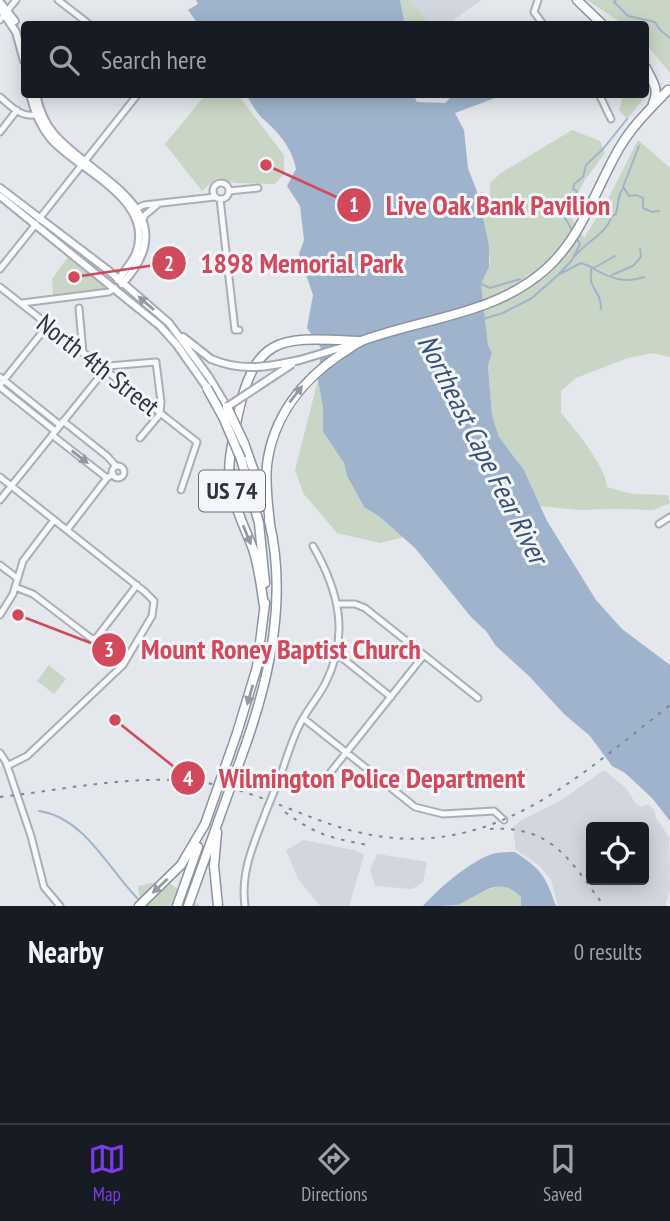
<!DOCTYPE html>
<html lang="en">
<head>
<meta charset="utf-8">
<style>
	body { margin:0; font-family:"PT Sans Narrow",sans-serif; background:#242831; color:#f1f3f6 }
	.controls { position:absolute; right:21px; bottom:21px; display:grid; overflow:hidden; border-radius:7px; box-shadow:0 4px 18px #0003 }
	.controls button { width:63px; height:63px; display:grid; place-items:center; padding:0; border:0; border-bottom:2px solid #363941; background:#171b24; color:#f1f3f6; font:35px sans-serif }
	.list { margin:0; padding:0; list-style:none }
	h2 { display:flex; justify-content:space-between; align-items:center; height:91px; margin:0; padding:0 28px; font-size:30px }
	h2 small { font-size:23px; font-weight:400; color:#9ea1a6 }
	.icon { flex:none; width:38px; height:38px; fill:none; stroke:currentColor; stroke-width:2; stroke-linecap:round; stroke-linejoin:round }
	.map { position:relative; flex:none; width:670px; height:906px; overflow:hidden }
	.search { position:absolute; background:#171b24; box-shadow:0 4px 18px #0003; left:21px; right:21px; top:21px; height:77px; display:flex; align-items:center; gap:18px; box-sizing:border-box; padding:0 24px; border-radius:7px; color:#9ea1a6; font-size:26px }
	.sheet { height:217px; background:#171b24 }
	nav { display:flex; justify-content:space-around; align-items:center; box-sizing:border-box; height:98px; border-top:2px solid #363941; background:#171b24; font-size:19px; color:#9ea1a6 }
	nav a { display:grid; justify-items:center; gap:4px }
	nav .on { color:#7c3aed }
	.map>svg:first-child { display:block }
	.built { fill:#d2d6de; fill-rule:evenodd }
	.green { fill:#c9d6c5 }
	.water { fill:#9fb4cc }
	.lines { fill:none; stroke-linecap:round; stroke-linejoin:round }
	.stream { stroke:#9fb4cc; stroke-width:2 }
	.minor-casing { stroke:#a9aeb7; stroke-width:9 }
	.major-casing { stroke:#a3abb8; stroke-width:10 }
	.highway-casing { stroke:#8b94a3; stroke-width:11 }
	.minor { stroke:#f7f8fa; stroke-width:5 }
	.major { stroke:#fff; stroke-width:6 }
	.highway { stroke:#fff; stroke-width:8 }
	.rail { stroke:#7d8696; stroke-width:2; stroke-dasharray:3.5 7; stroke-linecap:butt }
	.minor-bridge-casing { stroke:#a9aeb7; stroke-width:9; stroke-linecap:butt }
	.major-bridge-casing { stroke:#a3abb8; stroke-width:10; stroke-linecap:butt }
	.highway-bridge-casing { stroke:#8b94a3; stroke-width:11; stroke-linecap:butt }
	.minor-bridge { stroke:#f7f8fa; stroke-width:5 }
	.major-bridge { stroke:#fff; stroke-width:6 }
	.highway-bridge { stroke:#fff; stroke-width:8 }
	.oneway { fill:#959aa2 }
	.oneway2 { fill:#9196a0 }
	.labels { text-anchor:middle; stroke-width:6; stroke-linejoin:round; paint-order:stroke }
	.shield { fill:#f4f6f9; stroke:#676e7b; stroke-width:2 }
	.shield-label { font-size:24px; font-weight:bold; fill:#2b3445 }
	.street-label { font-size:26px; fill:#2b3445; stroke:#f4f6f9 }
	.water-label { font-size:28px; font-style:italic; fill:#34527a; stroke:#f4f6f9 }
	.leader { fill:none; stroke:#d1495b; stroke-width:2.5 }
	.callout-dot { fill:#d1495b; stroke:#f4f6f9; stroke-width:2.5 }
	.mark-label { font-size:21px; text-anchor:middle; font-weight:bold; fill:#fff }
	.callout-label { font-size:28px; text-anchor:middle; font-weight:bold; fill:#d1495b; stroke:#f4f6f9; stroke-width:6; stroke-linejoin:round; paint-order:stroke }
</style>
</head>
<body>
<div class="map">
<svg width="670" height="906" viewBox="0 0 670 906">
	<rect width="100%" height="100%" fill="#e4e7ec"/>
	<path class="built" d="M 410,0 L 482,0 L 447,24 L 426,24 L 413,11 Z
		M 604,770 L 625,787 L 636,804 L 642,807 L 648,804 L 655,811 L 656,818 L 669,837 L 670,890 L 665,906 L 558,906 L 551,880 L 540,866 L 516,850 L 513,827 L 522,820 L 560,801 ZM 644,827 L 644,880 L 591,880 L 591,827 Z
		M 304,840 L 354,850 L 364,855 L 349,906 L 320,906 L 298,879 L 286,850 Z
		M 377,854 L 427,862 L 423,882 L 412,889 L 375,886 L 370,869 Z"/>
	<path class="green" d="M 400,0 L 410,0 L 412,6 L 418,8 L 429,24 L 405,24 Z
		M 587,0 L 670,0 L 670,73 L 646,44 L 646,24 L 623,24 Z
		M 646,84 L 651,90 L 627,119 L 619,110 L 623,97 L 617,95 L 646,94 Z
		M 206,94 L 238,95 L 284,155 L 284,174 L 275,184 L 235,183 L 217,178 L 202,191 L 165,144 Z
		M 572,130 L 600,141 L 605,153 L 585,180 L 568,212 L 584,238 L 605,205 L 638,140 L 670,168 L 670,357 L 653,353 L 628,358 L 576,378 L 561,391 L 561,413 C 575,429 606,467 607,487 L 633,494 L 668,495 L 670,503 L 653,510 L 616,509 L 578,510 L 540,506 L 524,470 L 499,437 L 492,415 L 488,366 L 492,353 L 488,345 L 481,284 L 489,267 L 490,259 L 482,213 L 494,215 L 490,207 L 490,183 L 501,173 Z
		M 69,255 L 104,285 L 104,289 L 53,295 L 52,279 Z
		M 318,380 L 323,408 L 323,432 L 344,463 L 347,476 L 364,507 L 380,517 L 404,537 L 380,543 L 337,533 L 303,493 L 295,470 Z
		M 49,665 L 66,679 L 54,694 L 37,681 Z
		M 166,880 L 200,906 L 146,906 L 140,901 L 138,886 Z
		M 502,885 L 513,888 L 522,897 L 521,906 L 456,906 L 478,893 Z"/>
	<path class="water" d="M 196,0 L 400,0 L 405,24 L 198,24 L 188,10 L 198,4 Z
		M 413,94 L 417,102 L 445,103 L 453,95 L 503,95 L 455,113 L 464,130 L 468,168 L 482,205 L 482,213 L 489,246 L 489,267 L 481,284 L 488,345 L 492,353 L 488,366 L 492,415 L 499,437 L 524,470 L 547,521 L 596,600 L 622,629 L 670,665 L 670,821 L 652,798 L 625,773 L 612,766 L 590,736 L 564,714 L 529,676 L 496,646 L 486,631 L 471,617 L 415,548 L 380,517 L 364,507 L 347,476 L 344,463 L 323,432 L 323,408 L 318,380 L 321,348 L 307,328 L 313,295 L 299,254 L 304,240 L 300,206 L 287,186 L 296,169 C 292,147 278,132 262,118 C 256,112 251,102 246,95 Z
		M 515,852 C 542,870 545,875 556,906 L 521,906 L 521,897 C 498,873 480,896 457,905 C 448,906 433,906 423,906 C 439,888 469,862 492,854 C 499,852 508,852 515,852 Z"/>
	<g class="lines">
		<path class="stream" d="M 616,0 L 614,2 L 628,16 L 655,22 L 660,30 L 670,38
			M 623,187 L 639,146
			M 573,232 L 564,216 C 567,207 574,201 577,191 L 573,189 L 574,184 L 583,177 L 586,165 L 603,149 L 627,119
			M 575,256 C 587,241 606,234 612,216 L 616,214 C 618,206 618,192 624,188 L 629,196 L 636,195 L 643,198 L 643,208 L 652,212 L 659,211
			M 573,258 L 580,244 L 576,237
			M 591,269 C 592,273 590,277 591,281 C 594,292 601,294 601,309
			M 594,269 C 610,278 626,284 644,277
			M 559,274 L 572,260
			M 612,275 L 633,266 L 641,257 L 640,249
			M 481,284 L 490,288 L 520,279
			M 483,319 L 503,313 L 532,298 L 558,275 L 581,263 L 594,268 L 615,256
			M 39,811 C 86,818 109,871 140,901"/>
		<g class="minor-casing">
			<path id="minor" d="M 58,0 L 89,24
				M 538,0 L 534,12 L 543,24
				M 0,20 L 16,0
				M 599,94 L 611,119
				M 0,97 C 13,108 22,119 39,114
				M 0,132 L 17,110
				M213 191a8 8 0 1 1 16 0a8 8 0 1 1-16 0Z
				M 229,191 L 258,188
				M 220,199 L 235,330 L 239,330
				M 133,210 L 144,205 L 215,197
				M 39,219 L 138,94
				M 143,220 L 145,215 L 157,205
				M 0,269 L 36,224
				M 0,287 L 197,442 L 181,490
				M 22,303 L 109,292 L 115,288
				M 79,308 L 83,353
				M 0,377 L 60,425
				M 0,385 L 48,325
				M 0,387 L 55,431
				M 63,421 L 107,456 L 116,466
				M 52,435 L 107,478
				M 140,438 L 160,414
				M112 472a6 6 0 1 1 12 0a6 6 0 1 1-12 0Z
				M 0,477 L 145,592 L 154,601 L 152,616 L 123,665 L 27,756 L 7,766
				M 0,500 L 108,366 L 156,362 L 161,402 L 160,414
				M 659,524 L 670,517
				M 67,530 L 107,478 L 113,474
				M 0,565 L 17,578
				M 15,587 L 33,594 L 92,639 L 97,637 L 137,585
				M 338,604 L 355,604 L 365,608 L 478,698
				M 0,615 L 13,594 L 23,561 L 54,520
				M 98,645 L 123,665
				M 336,653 L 391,697
				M 303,718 L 415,807 L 443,814 L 494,811 L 504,820
				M 0,753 L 6,762 L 31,836 L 44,887 L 60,906
				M 280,777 C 286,760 291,742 299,726 C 306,711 317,699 325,684 C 350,636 339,591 313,546
				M 322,783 L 424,655
				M 245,906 C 240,871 255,841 267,809"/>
		</g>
		<g class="major-casing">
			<path id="major" d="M 0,2 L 15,21
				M 0,8 L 16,32 L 24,61
				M 30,94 C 34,111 40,126 51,139 C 79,171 156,199 136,253 C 132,263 124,271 118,280
				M 36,94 C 39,109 44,122 54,134 C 93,179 190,211 122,284
				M 0,188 L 109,271 L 169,323 L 209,377 L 227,407
				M 0,196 L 160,326 L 177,345 L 208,389
				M 183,337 L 211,359
				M 300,360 L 353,344"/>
		</g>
		<g class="highway-casing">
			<path id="highway" d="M 577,0 L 602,24
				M 646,68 C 652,81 660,89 653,103
				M 244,443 L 263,497
				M 241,459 L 259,523 L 265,583
				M 270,524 C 268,504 265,485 267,465 C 273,417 302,380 341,354 C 349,349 356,343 364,340 C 425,318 496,314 546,269 C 583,236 595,189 620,147 C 633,125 651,108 668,90
				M 264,606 C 261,587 259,567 253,549 C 245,528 235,509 231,488 C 226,465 233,441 237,419 C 255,331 283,338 361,341
				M 237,733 L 257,667 L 265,603
				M 246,744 C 271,673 287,595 269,520
				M 217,832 L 214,866 L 218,906
				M 139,906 L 181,865 L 205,824
				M 177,906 L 198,847
				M 188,906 L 219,819"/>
		</g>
		<use href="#minor" class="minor"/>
		<use href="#major" class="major"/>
		<use href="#highway" class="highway"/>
		<path class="rail" d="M 0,797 C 68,789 139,773 207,783 C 258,791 303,818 353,831 C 487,865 573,781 670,705
			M 285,812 C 316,835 331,838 368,845
			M 490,829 C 553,825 571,862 604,906"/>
		<g class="minor-bridge-casing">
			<path id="minor-bridge" d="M 267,809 L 280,777"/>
		</g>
		<g class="major-bridge-casing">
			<path id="major-bridge" d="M 211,359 C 242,372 268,367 300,360
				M 227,407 L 292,364"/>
		</g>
		<g class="highway-bridge-casing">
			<path id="highway-bridge" d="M 207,388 L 223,417 L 241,459
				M 227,407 L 244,443
				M 219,819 L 246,744
				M 205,824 L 237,733"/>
		</g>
		<use href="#minor-bridge" class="minor-bridge"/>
		<use href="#major-bridge" class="major-bridge"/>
		<use href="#highway-bridge" class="highway-bridge"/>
	</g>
	<defs><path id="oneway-solid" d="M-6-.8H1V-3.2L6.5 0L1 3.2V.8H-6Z" transform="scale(1.75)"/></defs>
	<g class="oneway">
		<use href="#oneway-solid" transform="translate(146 303) rotate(-139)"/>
		<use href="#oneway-solid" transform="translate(296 394) rotate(-52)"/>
		<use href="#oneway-solid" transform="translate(247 535) rotate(68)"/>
		<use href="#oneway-solid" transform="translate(250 695) rotate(106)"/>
		<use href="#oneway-solid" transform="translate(160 886) rotate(137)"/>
	</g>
	<use class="oneway2" href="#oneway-solid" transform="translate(80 457) rotate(38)"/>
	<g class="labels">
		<rect class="shield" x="199" y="470.5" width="66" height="41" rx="5"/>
		<g class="shield-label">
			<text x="232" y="499">US 74</text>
		</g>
		<g class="street-label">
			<text transform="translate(98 365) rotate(38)" y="9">North 4th Street</text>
		</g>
		<g class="water-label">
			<text transform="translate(483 449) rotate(63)" y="10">Northeast Cape Fear River</text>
		</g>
	</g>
	<path class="leader" d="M266 165L354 205M74 277L169 263M18 615L109 650M115 720L188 778"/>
	<g class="callout-dot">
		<circle cx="266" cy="165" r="7"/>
		<circle cx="74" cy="277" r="7"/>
		<circle cx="18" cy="615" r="7"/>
		<circle cx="115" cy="720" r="7"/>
		<circle cx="354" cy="205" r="18"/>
		<circle cx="169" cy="263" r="18"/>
		<circle cx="109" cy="650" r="18"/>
		<circle cx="188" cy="778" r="18"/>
	</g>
	<g class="mark-label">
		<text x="354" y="212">1</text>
		<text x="169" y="271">2</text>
		<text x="109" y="657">3</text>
		<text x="188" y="786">4</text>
	</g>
	<g class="callout-label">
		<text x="498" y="215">Live Oak Bank Pavilion</text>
		<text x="302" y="273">1898 Memorial Park</text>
		<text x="281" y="659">Mount Roney Baptist Church</text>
		<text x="372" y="788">Wilmington Police Department</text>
	</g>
</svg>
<div class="controls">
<button><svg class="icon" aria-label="locate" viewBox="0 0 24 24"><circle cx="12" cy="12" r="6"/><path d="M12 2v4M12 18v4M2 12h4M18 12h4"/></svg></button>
</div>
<div class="search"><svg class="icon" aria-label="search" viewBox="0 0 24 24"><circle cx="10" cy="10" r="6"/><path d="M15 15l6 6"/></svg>Search here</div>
</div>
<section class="sheet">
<h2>Nearby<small>0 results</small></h2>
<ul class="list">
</ul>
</section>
<nav>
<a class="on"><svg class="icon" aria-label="map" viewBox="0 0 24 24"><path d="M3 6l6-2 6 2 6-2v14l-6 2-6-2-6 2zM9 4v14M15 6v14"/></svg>Map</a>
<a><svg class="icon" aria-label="directions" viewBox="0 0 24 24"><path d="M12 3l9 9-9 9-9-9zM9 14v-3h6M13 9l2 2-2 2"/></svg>Directions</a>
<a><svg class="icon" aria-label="saved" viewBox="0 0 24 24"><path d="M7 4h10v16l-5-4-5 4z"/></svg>Saved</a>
</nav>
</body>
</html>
